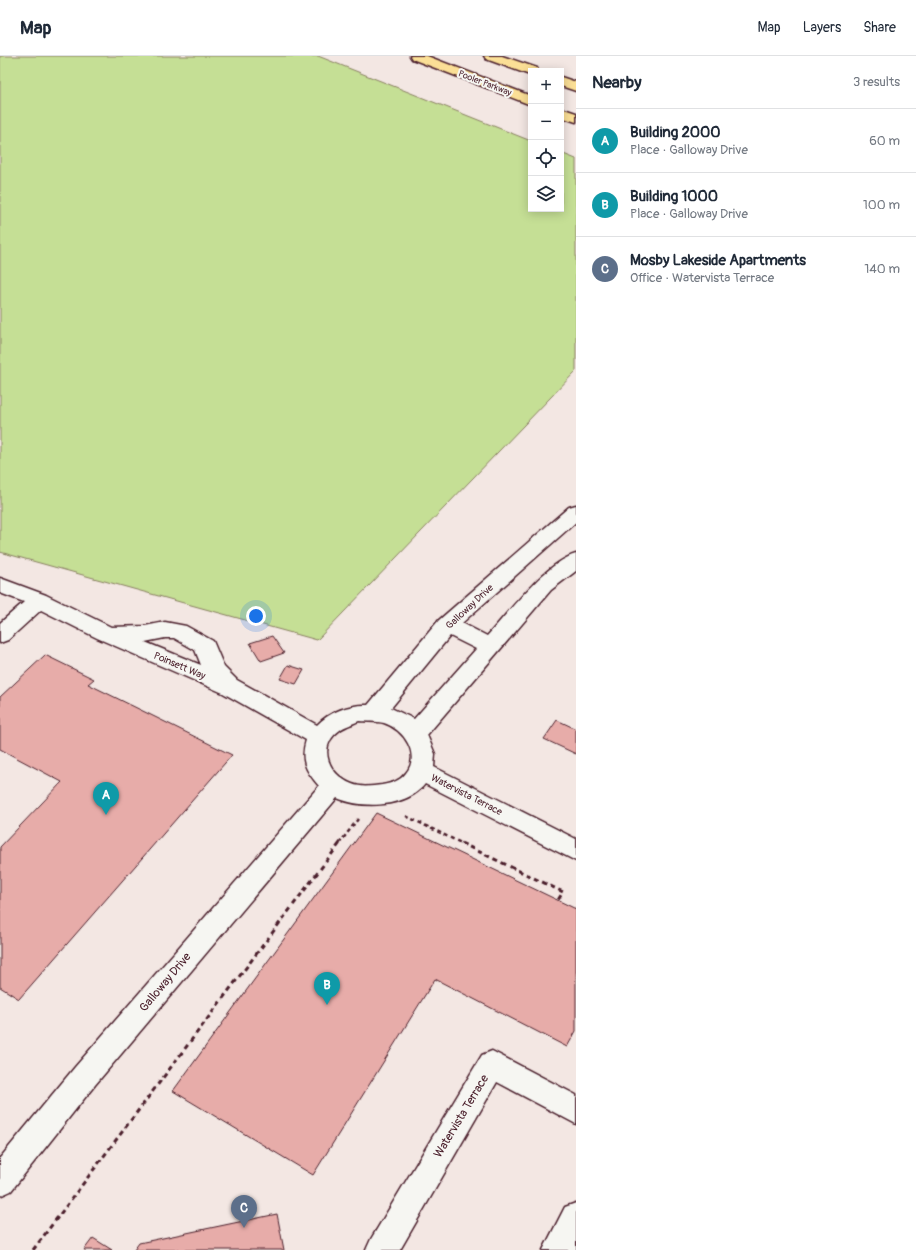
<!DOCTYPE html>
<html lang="en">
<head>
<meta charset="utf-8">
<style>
	body { margin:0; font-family:Pangolin,sans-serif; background:#f2f2f3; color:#1f2937 }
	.controls { position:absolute; right:12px; top:12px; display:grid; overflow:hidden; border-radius:0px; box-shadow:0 2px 10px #0003 }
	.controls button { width:36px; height:36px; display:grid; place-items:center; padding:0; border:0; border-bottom:1px solid #e0e1e3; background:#fff; color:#1f2937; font:20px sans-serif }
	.you { position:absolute; left:256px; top:560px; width:14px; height:14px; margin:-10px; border:3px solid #fff; border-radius:50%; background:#1a73e8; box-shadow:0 0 0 6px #1a73e833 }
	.badge { display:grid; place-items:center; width:26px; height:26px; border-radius:50%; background:#1a73e8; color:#fff; font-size:13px; font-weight:700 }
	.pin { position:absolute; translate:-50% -33px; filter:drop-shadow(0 1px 2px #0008) }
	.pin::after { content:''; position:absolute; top:21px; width:14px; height:12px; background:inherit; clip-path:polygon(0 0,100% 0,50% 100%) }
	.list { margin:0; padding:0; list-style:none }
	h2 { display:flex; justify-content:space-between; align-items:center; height:52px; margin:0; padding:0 16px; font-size:17px }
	h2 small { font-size:13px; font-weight:400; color:#747a83 }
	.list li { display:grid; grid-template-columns:26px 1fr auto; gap:12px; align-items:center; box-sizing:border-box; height:64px; padding:0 16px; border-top:1px solid #e0e1e3 }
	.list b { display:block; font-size:15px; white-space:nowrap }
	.list p { margin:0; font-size:13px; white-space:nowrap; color:#747a83 }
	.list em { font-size:13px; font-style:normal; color:#747a83 }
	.icon { flex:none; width:22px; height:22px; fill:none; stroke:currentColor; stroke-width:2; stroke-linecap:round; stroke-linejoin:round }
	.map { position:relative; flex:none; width:576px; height:1194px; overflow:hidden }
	header { display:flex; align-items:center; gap:24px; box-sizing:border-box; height:56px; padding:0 20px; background:#fff; border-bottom:1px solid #e0e1e3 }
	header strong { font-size:19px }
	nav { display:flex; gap:22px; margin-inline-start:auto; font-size:14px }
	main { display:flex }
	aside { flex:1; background:#fff }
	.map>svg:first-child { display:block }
	.green { fill:#c5df95; stroke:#887f60 }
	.building { fill:#e7aca9; stroke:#4a1f2b }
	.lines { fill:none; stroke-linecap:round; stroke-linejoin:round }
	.minor-casing { stroke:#4a1f2b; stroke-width:3 }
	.major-casing { stroke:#4a1f2b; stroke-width:3 }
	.path-far1 { stroke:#4a1f2b; stroke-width:2.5; stroke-dasharray:4 3; stroke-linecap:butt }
	.path { stroke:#4a1f2b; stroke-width:3; stroke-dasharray:5 4; stroke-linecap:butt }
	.minor { fill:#f6f6f2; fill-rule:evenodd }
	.major { fill:#fbdf96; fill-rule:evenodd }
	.labels { text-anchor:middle; stroke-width:4; stroke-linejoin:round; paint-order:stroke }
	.far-street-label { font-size:9px; fill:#4a1f2b; stroke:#f6f6f2 }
	.street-label { font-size:10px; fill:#4a1f2b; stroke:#f6f6f2 }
	.near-street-label { font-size:12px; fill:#4a1f2b; stroke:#f6f6f2 }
</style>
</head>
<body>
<header>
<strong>Map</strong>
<nav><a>Map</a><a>Layers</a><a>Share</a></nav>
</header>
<main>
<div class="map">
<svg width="576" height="1194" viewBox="0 0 576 1194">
	<rect width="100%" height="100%" fill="#f3e7e3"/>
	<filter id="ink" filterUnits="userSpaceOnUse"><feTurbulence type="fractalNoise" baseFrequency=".025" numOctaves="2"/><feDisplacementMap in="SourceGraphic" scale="8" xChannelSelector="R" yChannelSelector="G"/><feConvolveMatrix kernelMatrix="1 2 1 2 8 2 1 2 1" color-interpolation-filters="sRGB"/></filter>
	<g filter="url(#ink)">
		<path class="green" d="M 0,0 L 318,0 L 531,85 L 531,153 L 561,153 L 561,97 L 576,103 L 576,315 L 317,584 L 0,496 Z"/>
		<path class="building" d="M 272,580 L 284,597 L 261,605 L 250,587 Z
			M 45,599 L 94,623 L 88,628 L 232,699 L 19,943 L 0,931 L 0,791 L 62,726 L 0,693 L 0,641 Z
			M 288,609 L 304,614 L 296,628 L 280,623 Z
			M 557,664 L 576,673 L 576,698 L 544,683 Z
			M 376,757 L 576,853 L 576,975 L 567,991 L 435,923 L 313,1119 L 173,1035 Z
			M 277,1158 L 284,1194 L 134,1194 L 139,1187 Z
			M 93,1182 L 112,1194 L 84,1194 Z"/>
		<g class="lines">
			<g class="minor-casing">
				<path id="minor" d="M 576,449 L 576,466 L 462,567 L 487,580 C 509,556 545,507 576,498 L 576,515 L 551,534 L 427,679 L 435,698 L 434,711 L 576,783 L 576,805 L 425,728 C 406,752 363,753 337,742 L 95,1029 L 11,1135 L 0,1140 L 0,1102 L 75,1011 L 319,730 C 305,714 300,704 306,684 L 223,637 L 97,582 L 41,554 L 8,584 L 0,587 L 0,567 L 24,546 L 0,537 L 0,522 L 46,539 L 111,571 L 145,570 L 165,566 L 186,570 L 213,585 L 224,611 L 237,624 L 317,669 C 329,656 350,648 368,649 L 439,564 L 569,451 ZM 450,580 L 476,593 L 414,663 L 391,652 ZM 165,582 L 174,582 L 195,594 L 201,609 L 145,586 ZM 359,665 C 367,666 376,665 384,667 C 404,673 421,699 406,717 C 400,725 392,727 382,729 C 372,730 362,732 352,728 C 329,719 316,691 340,674 C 345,670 353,668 359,665 Z
					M 492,995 L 576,1039 L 576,1068 L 497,1026 L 400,1194 L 366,1194 L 371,1183 L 482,999 Z
					M 576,1147 L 576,1194 L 543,1194 L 565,1151 Z"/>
			</g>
			<g class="major-casing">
				<path id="major" d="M 410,0 L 427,0 L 531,40 L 531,49 L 412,3 Z
					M 484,0 L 502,0 L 537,12 L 538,15 L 531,15 L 531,19 L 527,18 L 486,3 Z
					M 561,21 L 576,26 L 576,35 L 561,30 Z
					M 561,52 L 576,57 L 576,66 L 561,61 Z"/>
			</g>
			<path class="path-far1" d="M 406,760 L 463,788
				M 339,788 L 358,763"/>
			<path class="path" d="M 461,787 L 563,836 L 558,844
				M 33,1194 L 340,787"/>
			<use href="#minor" class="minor"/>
			<use href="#major" class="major"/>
		</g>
	</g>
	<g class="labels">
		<g class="far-street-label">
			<text transform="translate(485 27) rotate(21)" y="3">Pooler Parkway</text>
		</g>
		<g class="street-label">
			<text transform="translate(469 550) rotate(-43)" y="4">Galloway Drive</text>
			<text transform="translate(180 609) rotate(23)" y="4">Poinsett Way</text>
			<text transform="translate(467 738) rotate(27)" y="4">Watervista Terrace</text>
		</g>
		<g class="near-street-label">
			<text transform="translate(165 926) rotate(-50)" y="4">Galloway Drive</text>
			<text transform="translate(461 1060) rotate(-59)" y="4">Watervista Terrace</text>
		</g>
	</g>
</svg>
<div class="controls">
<button>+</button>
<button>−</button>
<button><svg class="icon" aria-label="locate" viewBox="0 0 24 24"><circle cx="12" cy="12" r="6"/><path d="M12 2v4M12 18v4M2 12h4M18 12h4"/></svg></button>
<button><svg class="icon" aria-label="layers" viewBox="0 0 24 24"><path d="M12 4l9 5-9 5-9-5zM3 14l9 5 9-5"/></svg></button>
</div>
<div class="you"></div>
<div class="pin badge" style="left:106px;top:759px;background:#0f9aa8">A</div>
<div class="pin badge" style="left:327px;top:949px;background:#0f9aa8">B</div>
<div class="pin badge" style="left:244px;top:1172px;background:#5c6f8a">C</div>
</div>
<aside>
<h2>Nearby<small>3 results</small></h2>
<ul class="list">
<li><span class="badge" style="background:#0f9aa8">A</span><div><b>Building 2000</b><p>Place · Galloway Drive</p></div><em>60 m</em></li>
<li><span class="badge" style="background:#0f9aa8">B</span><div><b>Building 1000</b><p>Place · Galloway Drive</p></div><em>100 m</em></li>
<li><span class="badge" style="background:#5c6f8a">C</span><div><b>Mosby Lakeside Apartments</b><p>Office · Watervista Terrace</p></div><em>140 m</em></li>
</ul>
</aside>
</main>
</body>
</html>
